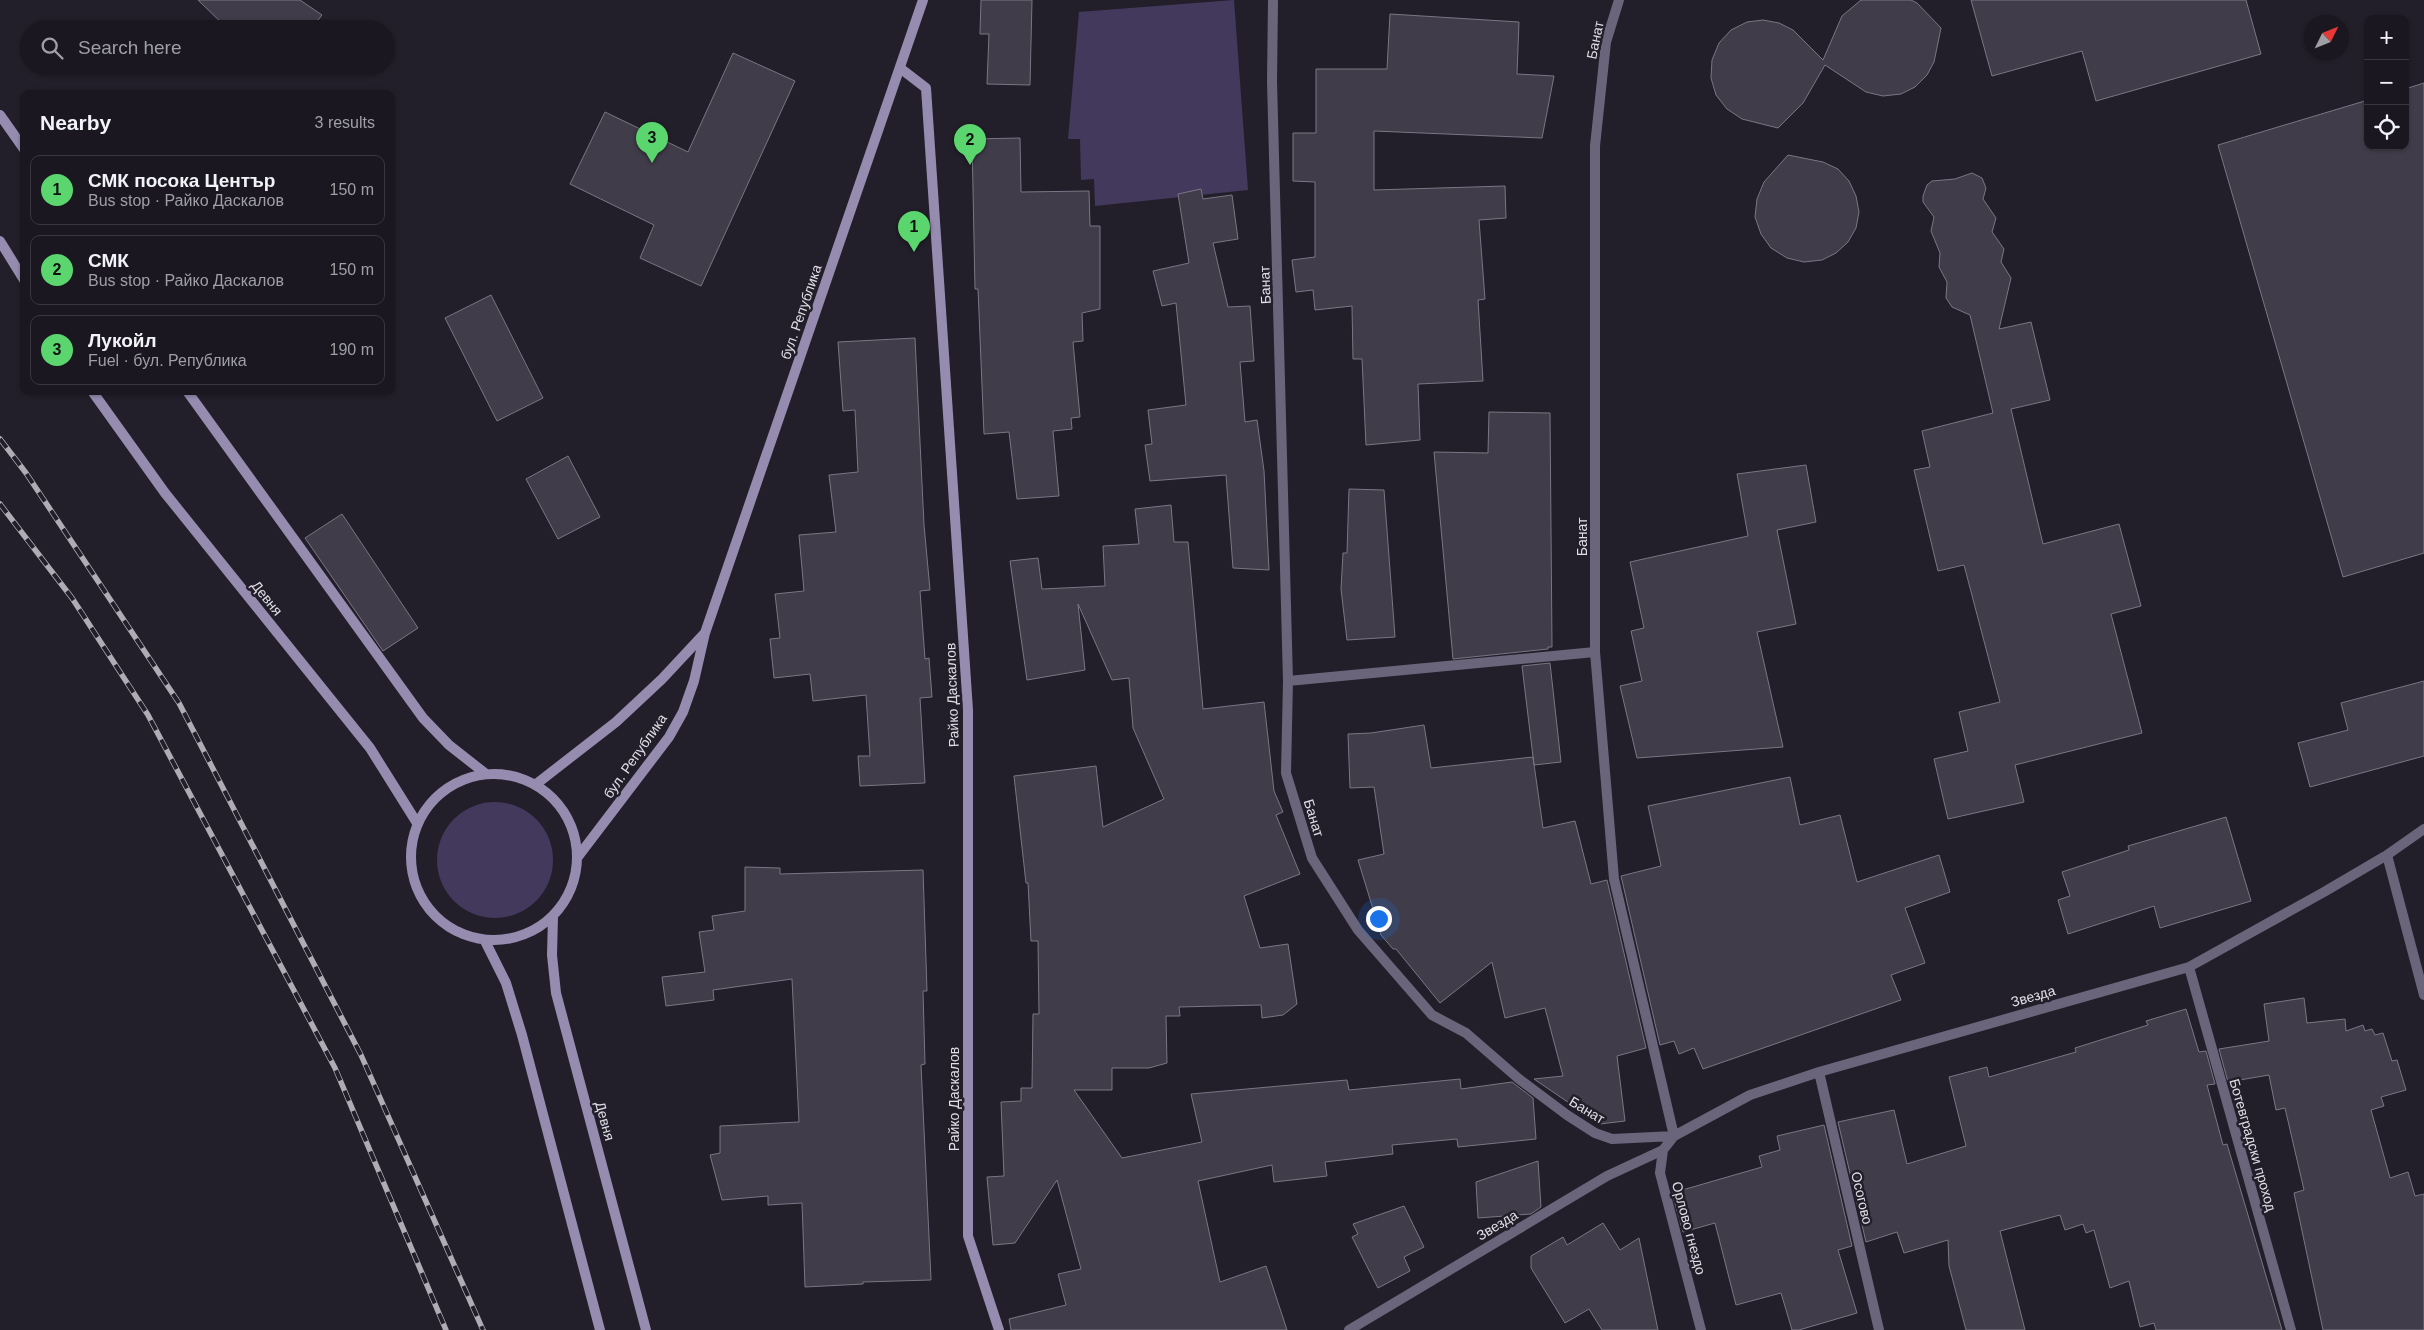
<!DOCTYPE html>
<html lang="en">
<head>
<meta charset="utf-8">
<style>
	body { margin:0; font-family:Helvetica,sans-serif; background:#232029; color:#f1f3f6 }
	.controls { position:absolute; right:15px; top:15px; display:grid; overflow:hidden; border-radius:10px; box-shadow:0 1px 4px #0004 }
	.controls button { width:45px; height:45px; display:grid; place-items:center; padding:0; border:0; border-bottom:1px solid #38363e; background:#1a1720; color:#f1f3f6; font:25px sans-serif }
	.compass { position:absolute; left:2304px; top:15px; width:45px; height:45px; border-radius:50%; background:#1a1720; box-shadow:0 1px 4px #0004; rotate:47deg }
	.you { position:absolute; left:1378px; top:918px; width:18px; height:18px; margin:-12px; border:4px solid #fff; border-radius:50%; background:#1a73e8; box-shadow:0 0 0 8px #1a73e833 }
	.badge { display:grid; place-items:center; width:32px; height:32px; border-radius:50%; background:#5bd56e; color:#111; font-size:16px; font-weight:700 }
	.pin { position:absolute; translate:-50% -41px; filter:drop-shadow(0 1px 2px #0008) }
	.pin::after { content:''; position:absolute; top:26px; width:18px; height:15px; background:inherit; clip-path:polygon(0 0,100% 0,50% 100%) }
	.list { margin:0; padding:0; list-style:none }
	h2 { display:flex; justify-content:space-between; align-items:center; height:65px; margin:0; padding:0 20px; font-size:21px }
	h2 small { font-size:16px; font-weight:400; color:#9f9fa5 }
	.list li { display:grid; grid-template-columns:32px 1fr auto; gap:15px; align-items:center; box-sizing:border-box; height:70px; margin:0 10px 10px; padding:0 10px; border:1px solid #38363e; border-radius:10px }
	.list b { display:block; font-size:19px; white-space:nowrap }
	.list p { margin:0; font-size:16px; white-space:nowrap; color:#9f9fa5 }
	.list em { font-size:16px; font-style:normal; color:#9f9fa5 }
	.icon { flex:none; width:28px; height:28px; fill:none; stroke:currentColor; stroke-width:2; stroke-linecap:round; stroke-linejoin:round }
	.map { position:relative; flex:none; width:2424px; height:1330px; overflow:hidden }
	.search { position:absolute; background:#1a1720; box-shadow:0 1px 4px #0004; left:20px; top:20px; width:375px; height:55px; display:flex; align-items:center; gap:12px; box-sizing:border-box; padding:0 18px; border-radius:28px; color:#9f9fa5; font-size:19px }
	.panel { position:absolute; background:#1a1720; box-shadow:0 1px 4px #0004; left:20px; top:90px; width:375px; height:305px; border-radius:10px }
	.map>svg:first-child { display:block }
	.green { fill:#43395d }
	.building { fill:#403c49; stroke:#7a7685 }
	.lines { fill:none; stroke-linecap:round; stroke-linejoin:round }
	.street { stroke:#6b657b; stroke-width:10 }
	.secondary { stroke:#958caf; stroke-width:10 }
	.rail-casing { stroke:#afacb5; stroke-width:5.5 }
	.rail { stroke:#221f2a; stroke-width:4; stroke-dasharray:11; stroke-linecap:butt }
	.labels { text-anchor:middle; stroke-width:5; stroke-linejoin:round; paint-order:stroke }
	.street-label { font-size:14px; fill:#e0dee6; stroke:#221f2a }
</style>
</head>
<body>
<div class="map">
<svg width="2424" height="1330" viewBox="0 0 2424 1330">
	<rect width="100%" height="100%" fill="#221f2a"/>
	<path class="green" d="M 1234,0 L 1248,190 L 1095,206 L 1094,179 L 1081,180 L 1080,139 L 1068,139 L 1079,12 Z
		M437 860a58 58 0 1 1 116 0a58 58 0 1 1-116 0Z"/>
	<path class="building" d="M 198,0 L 300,0 L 322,15 L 311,29 L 228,29 Z
		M 981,0 L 1032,0 L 1030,85 L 987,84 L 989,34 L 980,34 Z
		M 1861,0 L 1911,0 L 1917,3 L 1941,28 L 1934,62 L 1927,75 L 1915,87 L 1901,94 L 1883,96 L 1866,92 L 1825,65 L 1803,103 L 1778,128 L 1742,119 L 1727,109 L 1716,95 L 1711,78 L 1712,60 L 1719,43 L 1731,30 L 1747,22 L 1763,20 L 1779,23 L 1793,30 L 1823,60 L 1842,16 Z
		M 1971,0 L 2246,0 L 2261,54 L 2096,101 L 2082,51 L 1992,76 Z
		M 1390,14 L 1519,22 L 1517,74 L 1554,76 L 1542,138 L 1374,131 L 1374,190 L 1505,186 L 1506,218 L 1479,220 L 1485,299 L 1478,300 L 1483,381 L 1418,384 L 1420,440 L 1366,445 L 1362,359 L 1353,359 L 1352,306 L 1315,310 L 1313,290 L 1296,292 L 1292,260 L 1315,257 L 1315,182 L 1293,181 L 1293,133 L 1316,133 L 1316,69 L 1387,69 Z
		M 733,53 L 795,81 L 701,286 L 640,258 L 654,225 L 570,184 L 605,112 L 688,152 Z
		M 2424,83 L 2424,553 L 2343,577 L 2218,145 L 2368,100 L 2368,146 L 2405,146 L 2405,89 Z
		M 1020,138 L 1021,192 L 1089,191 L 1090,226 L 1100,226 L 1100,309 L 1082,313 L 1083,341 L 1073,342 L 1080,417 L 1071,418 L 1072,429 L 1053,431 L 1059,496 L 1017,499 L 1009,432 L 984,434 L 978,289 L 975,289 L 972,139 Z
		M 1788,155 L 1823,162 L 1838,169 L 1849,181 L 1856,196 L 1859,212 L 1856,228 L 1848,242 L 1836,253 L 1822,260 L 1804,262 L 1787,258 L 1771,248 L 1761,234 L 1755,217 L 1757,199 L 1764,182 Z
		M 1972,173 L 1982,178 L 1986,188 L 1983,199 L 1996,218 L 1992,232 L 2004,249 L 2001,262 L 2011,278 L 1999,329 L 2031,322 L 2050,400 L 2011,409 L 2043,544 L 2119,524 L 2141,606 L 2111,614 L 2142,733 L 2015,765 L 2024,802 L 1948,819 L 1934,759 L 1968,751 L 1959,712 L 2000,702 L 1964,565 L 1938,571 L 1914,470 L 1930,467 L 1922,431 L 1993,413 L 1970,315 L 1952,307 L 1946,298 L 1947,282 L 1939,267 L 1940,253 L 1931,231 L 1934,217 L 1923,202 L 1923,196 L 1927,185 L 1932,181 L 1955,179 Z
		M 1201,189 L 1203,199 L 1232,195 L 1238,239 L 1213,243 L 1228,307 L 1250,306 L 1254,361 L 1240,362 L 1245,422 L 1257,420 L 1264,471 L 1269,570 L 1233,568 L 1226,475 L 1150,481 L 1145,445 L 1152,444 L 1148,410 L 1186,405 L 1176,303 L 1162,306 L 1153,271 L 1189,263 L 1178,194 Z
		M 491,295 L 543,398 L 497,421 L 445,318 Z
		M 915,338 L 924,525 L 930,590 L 920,591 L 925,659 L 929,658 L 932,697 L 920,698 L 925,783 L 860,786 L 858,756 L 870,756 L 866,695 L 813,701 L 810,674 L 774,678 L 770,639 L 780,638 L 775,594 L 804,591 L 799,535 L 836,532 L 829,475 L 858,472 L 855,410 L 843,411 L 838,342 Z
		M 1489,412 L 1550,413 L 1552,647 L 1548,647 L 1548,649 L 1453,659 L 1434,452 L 1488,453 Z
		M 568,456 L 600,517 L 558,539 L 526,479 Z
		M 1806,465 L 1816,522 L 1777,530 L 1796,624 L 1757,632 L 1783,747 L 1637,758 L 1620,686 L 1642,681 L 1631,631 L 1644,628 L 1630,562 L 1748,536 L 1737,474 Z
		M 1349,489 L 1384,490 L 1395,637 L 1347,640 L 1341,589 L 1343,553 L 1347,553 Z
		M 1171,505 L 1174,542 L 1188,542 L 1203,709 L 1264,702 L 1274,791 L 1283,812 L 1276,815 L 1300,874 L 1244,896 L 1260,948 L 1288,944 L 1297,1004 L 1283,1015 L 1262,1018 L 1261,1005 L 1179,1007 L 1180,1016 L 1166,1016 L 1167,1063 L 1149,1068 L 1112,1068 L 1112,1090 L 1074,1090 L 1122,1158 L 1202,1142 L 1191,1094 L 1347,1080 L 1349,1090 L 1460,1079 L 1461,1089 L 1512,1082 L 1533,1098 L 1536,1139 L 1458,1147 L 1457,1139 L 1392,1145 L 1393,1154 L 1325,1162 L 1327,1176 L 1274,1182 L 1272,1165 L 1198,1181 L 1220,1282 L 1266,1266 L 1287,1330 L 1011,1330 L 1009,1319 L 1066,1305 L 1058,1274 L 1081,1269 L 1057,1180 L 1015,1243 L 993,1245 L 987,1177 L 1004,1176 L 1001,1102 L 1021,1101 L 1021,1088 L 1032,1088 L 1033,1014 L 1039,1014 L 1038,941 L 1031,941 L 1028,883 L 1026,883 L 1014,776 L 1096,766 L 1103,827 L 1164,799 L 1133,728 L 1129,678 L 1112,680 L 1078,604 L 1085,670 L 1027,680 L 1010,561 L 1038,558 L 1042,589 L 1105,586 L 1103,546 L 1139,544 L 1135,509 Z
		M 342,514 L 418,628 L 383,651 L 305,538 Z
		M 1550,663 L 1561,762 L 1534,765 L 1522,666 Z
		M 2424,681 L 2424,756 L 2310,787 L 2298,743 L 2348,730 L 2341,703 Z
		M 1424,725 L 1431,768 L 1533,757 L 1543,828 L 1575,821 L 1591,884 L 1607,880 L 1646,1048 L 1617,1056 L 1625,1121 L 1600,1124 L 1534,1079 L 1563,1076 L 1545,1008 L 1505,1018 L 1492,962 L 1440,1003 L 1396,949 L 1393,949 L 1381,935 L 1358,860 L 1384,854 L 1374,787 L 1350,788 L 1348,734 L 1371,733 Z
		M 1790,777 L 1800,825 L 1840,815 L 1857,882 L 1939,855 L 1950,892 L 1905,908 L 1925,963 L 1891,975 L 1901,1000 L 1703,1069 L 1694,1048 L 1679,1054 L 1674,1041 L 1660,1045 L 1621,876 L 1661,866 L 1648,806 Z
		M 2226,817 L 2251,901 L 2160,928 L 2154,906 L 2068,934 L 2058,900 L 2070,896 L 2062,872 L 2129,850 L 2128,846 Z
		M 745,867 L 780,868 L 780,874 L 923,870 L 927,991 L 923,991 L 925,1064 L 921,1065 L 931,1280 L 863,1282 L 863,1284 L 805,1287 L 802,1203 L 768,1205 L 768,1196 L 722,1200 L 710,1155 L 720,1153 L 720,1126 L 799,1122 L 792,979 L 713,990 L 714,1000 L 666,1006 L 662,977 L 705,972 L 699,932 L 714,930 L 712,916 L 745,911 Z
		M 2304,998 L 2307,1023 L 2345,1019 L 2346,1031 L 2363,1025 L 2365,1031 L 2372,1029 L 2375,1035 L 2383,1033 L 2392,1061 L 2397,1060 L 2406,1090 L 2381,1097 L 2384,1106 L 2371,1110 L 2390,1178 L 2408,1172 L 2415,1196 L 2424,1194 L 2424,1330 L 2323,1330 L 2294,1193 L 2304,1190 L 2285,1108 L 2276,1110 L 2269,1075 L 2228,1082 L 2219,1049 L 2269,1041 L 2264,1004 Z
		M 2186,1009 L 2199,1052 L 2206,1051 L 2215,1084 L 2207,1085 L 2223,1145 L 2227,1144 L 2282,1330 L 2156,1330 L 2154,1323 L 2140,1327 L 2129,1281 L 2110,1288 L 2094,1230 L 2086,1233 L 2083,1224 L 2065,1230 L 2060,1215 L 2000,1231 L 2025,1330 L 1966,1330 L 1949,1266 L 1948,1240 L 1904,1253 L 1897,1232 L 1866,1242 L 1838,1122 L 1894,1110 L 1907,1164 L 1966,1146 L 1949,1077 L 1987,1067 L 1989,1077 L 2076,1052 L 2075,1048 L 2148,1025 L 2146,1021 Z
		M 1824,1125 L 1852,1246 L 1838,1250 L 1857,1313 L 1799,1330 L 1792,1330 L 1781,1293 L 1736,1305 L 1715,1223 L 1683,1232 L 1672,1193 L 1762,1167 L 1759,1156 L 1780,1150 L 1777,1136 Z
		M 1538,1161 L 1541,1207 L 1531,1214 L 1478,1218 L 1476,1182 Z
		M 1404,1206 L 1424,1247 L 1404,1257 L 1410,1271 L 1378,1288 L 1352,1237 L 1358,1234 L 1353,1224 Z
		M 1603,1223 L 1620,1250 L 1639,1238 L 1658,1330 L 1602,1330 L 1589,1309 L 1565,1323 L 1531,1268 L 1531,1256 L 1563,1237 L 1567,1245 Z"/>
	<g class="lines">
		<path class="street" d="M 1273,0 L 1272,81 L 1288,681 L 1286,773 L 1312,858 L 1358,930 L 1432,1015 L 1466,1033 L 1519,1079 L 1567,1115 L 1595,1133 L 1612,1139 L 1674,1136 L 1614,879 L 1595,652 L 1595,146 L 1606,42 L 1619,0
			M 1288,681 L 1595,652
			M 2387,855 L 2424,995
			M 2189,967 L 2291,1330
			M 1819,1072 L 1879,1330
			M 1349,1330 L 1607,1176 L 1663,1150
			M 1701,1330 L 1660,1173 L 1663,1150 L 1674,1136 L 1750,1095 L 1819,1072 L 2189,967 L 2324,892 L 2387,855 L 2424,829"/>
		<path class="secondary" d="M 900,68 L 926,88 L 968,710 L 968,1236 L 999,1330
			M 0,115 L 24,149
			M 0,241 L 24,280
			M 92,391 L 165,493 L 370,748 L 417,823
			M 187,391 L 423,718 L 449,745 L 486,774
			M411 857a83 83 0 1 1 166 0a83 83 0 1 1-166 0Z
			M 535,785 L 616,722 L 662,679 L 704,634
			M 577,858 L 669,737 L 683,712 L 694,681 L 705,633 L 923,0
			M 553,917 L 552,955 L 556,993 L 646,1330
			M 485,941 L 506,983 L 522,1035 L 600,1330"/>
		<g class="rail-casing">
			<path id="rail" d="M 0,439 L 26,473 L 179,703 L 361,1055 L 483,1330
				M 0,504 L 72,598 L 148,715 L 335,1068 L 446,1330"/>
		</g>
		<use href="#rail" class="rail"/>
	</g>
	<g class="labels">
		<g class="street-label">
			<text transform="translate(1595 40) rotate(-78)" y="5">Банат</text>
			<text transform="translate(1265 285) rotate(-92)" y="5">Банат</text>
			<text transform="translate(801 312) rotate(-71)" y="5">бул. Република</text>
			<text transform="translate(1582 537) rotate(-90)" y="5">Банат</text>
			<text transform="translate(267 598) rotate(51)" y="5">Девня</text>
			<text transform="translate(952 695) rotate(-92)" y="5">Райко Даскалов</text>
			<text transform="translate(635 756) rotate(-55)" y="5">бул. Република</text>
			<text transform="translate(1314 818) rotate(73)" y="5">Банат</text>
			<text transform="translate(2033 996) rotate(-16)" y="5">Звезда</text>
			<text transform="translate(954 1099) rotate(-90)" y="5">Райко Даскалов</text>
			<text transform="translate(1587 1110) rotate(31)" y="5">Банат</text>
			<text transform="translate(605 1121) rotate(75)" y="5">Девня</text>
			<text transform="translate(2253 1145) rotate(74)" y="5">Ботевградски проход</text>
			<text transform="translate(1862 1198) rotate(77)" y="5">Осогово</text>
			<text transform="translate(1497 1225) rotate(-31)" y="5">Звезда</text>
			<text transform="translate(1689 1228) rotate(75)" y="5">Орлово гнездо</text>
		</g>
	</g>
</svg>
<div class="controls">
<button>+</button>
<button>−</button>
<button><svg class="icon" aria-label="locate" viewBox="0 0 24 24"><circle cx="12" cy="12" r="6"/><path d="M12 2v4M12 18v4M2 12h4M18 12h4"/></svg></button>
</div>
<svg class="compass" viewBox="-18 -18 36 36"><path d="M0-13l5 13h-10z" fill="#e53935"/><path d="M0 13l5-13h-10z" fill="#9f9fa5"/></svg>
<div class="you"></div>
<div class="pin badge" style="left:914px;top:252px">1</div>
<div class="pin badge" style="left:970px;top:165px">2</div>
<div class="pin badge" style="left:652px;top:163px">3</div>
<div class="search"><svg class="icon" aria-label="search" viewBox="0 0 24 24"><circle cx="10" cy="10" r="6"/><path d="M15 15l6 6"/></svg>Search here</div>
<section class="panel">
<h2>Nearby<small>3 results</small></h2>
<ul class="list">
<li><span class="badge">1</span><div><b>СМК посока Център</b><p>Bus stop · Райко Даскалов</p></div><em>150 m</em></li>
<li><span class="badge">2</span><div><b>СМК</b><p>Bus stop · Райко Даскалов</p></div><em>150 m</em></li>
<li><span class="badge">3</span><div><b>Лукойл</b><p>Fuel · бул. Република</p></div><em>190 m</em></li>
</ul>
</section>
</div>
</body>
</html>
